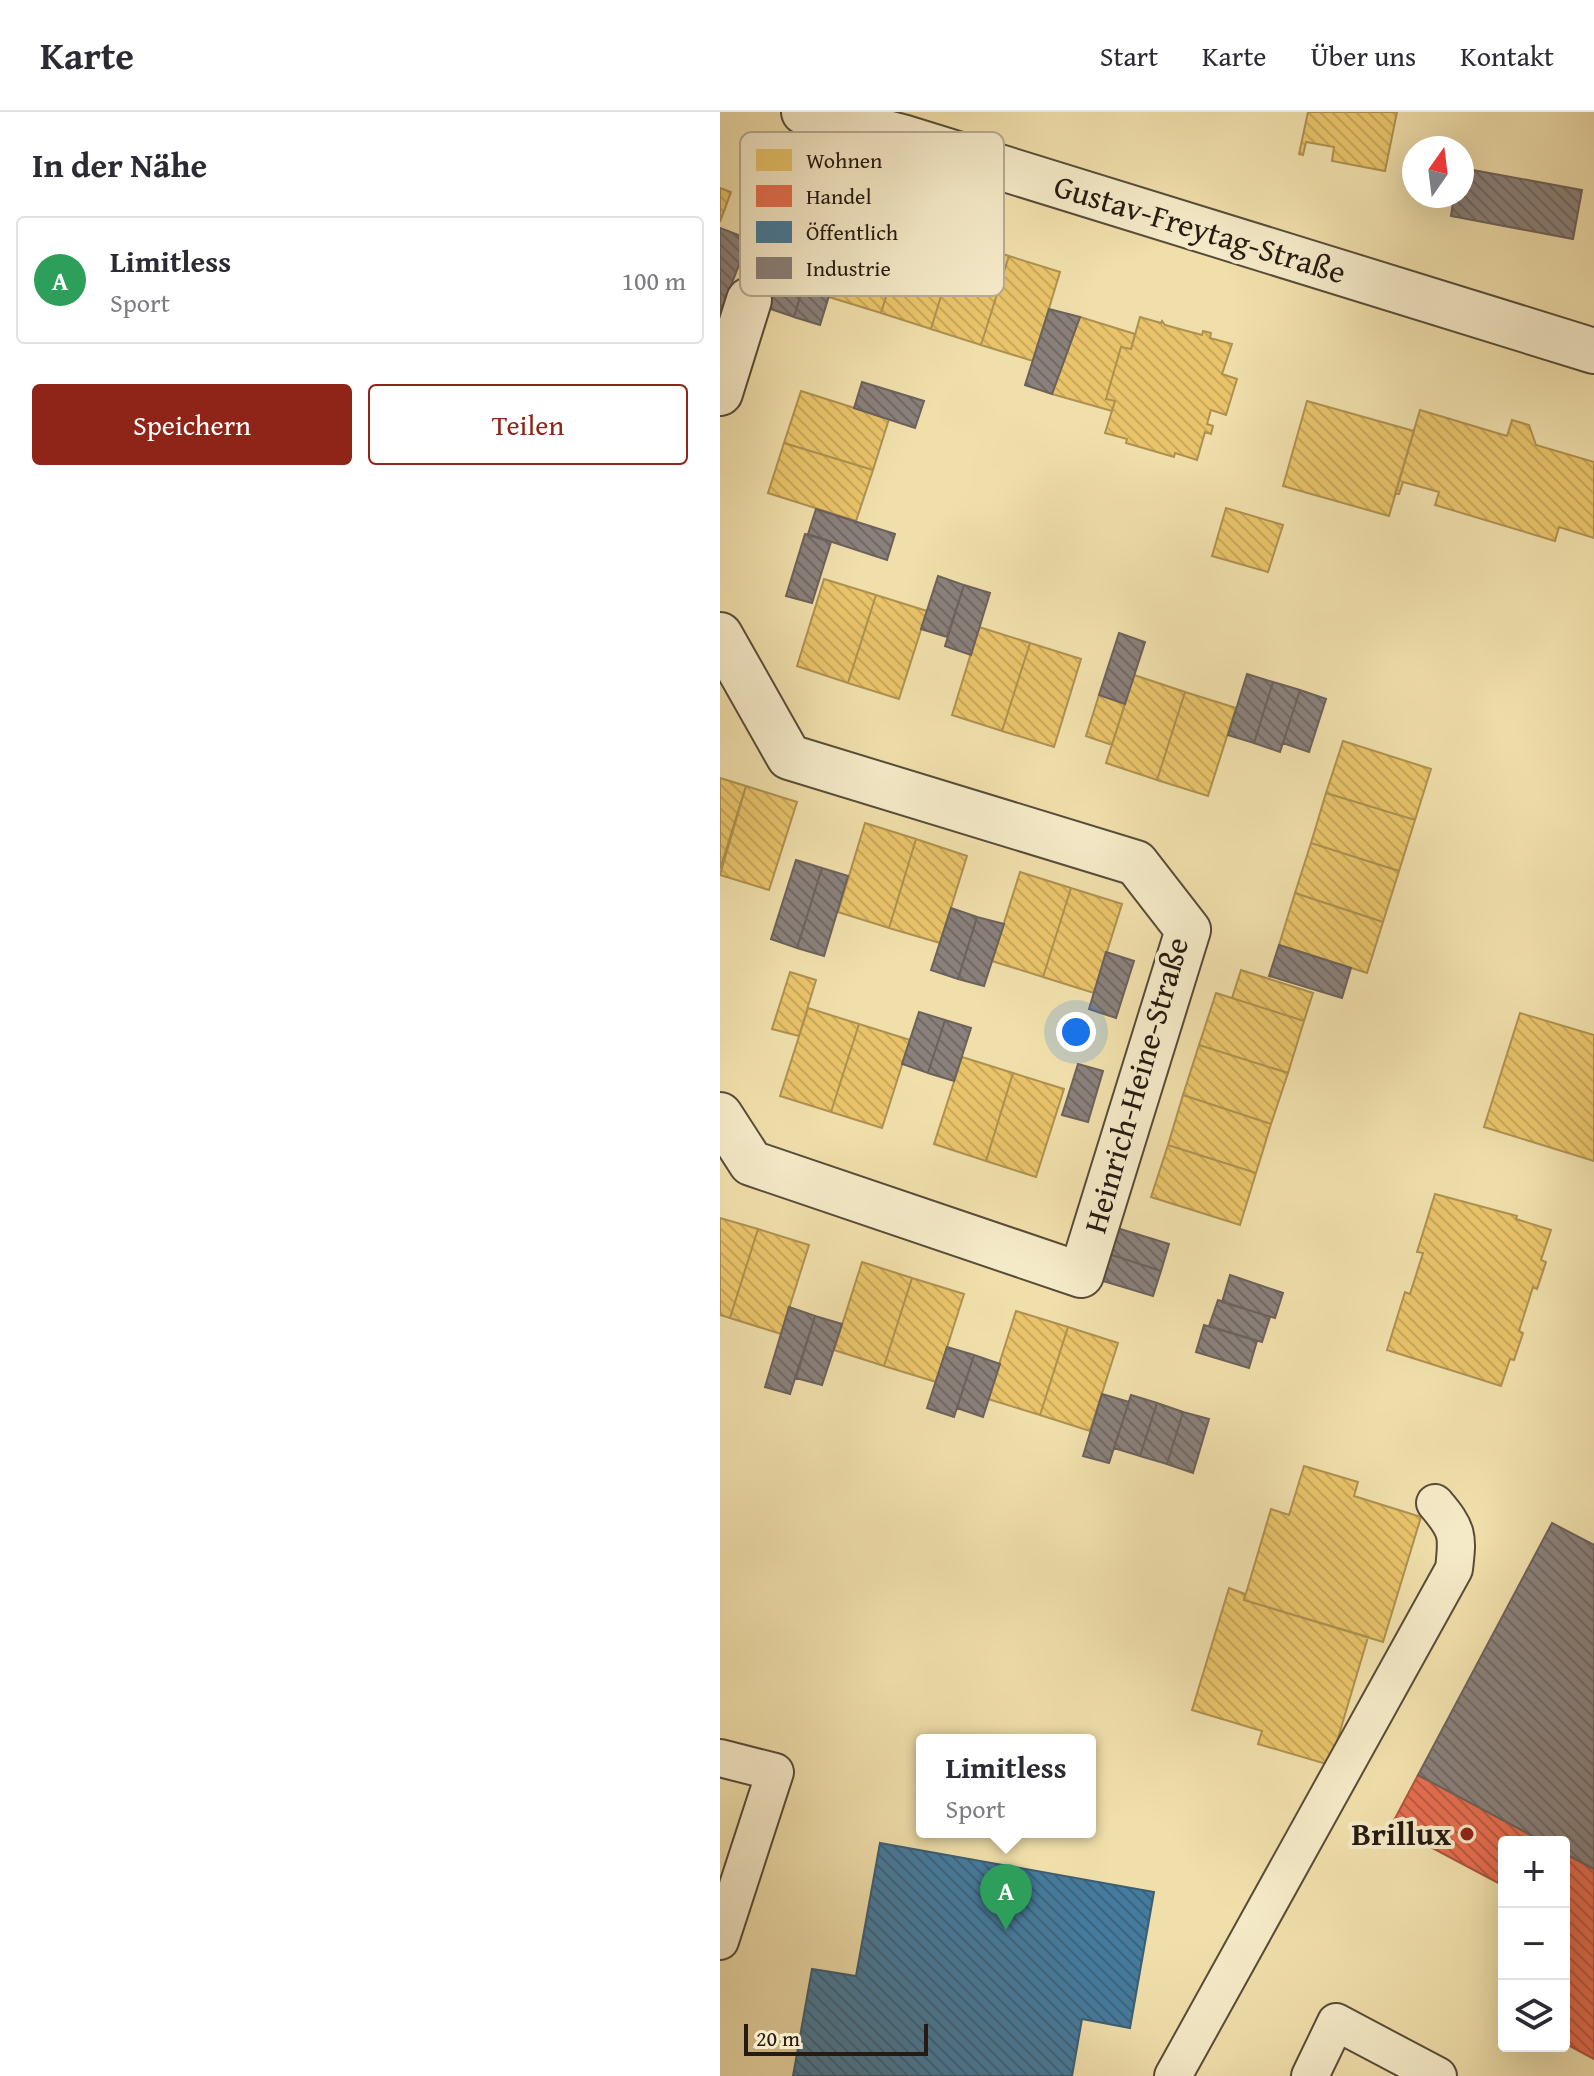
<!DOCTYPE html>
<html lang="de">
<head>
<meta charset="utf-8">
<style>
	body { margin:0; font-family:"Gentium Book Plus",serif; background:#f2f2f3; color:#2b2b33 }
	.controls { position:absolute; right:24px; bottom:24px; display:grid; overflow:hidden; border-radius:8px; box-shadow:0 8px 32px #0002 }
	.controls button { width:72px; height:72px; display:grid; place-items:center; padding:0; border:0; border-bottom:2px solid #e1e1e2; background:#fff; color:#2b2b33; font:40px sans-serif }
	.compass { position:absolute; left:682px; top:24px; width:72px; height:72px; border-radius:50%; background:#fff; box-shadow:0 8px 32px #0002; rotate:14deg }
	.scale { position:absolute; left:24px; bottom:20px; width:184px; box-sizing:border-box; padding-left:8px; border:4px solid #261b12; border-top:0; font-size:22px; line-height:28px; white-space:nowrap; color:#261b12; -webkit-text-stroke:6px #f5eac8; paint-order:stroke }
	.you { position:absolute; left:356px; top:920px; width:28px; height:28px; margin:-20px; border:6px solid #fff; border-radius:50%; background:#1a73e8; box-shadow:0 0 0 12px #1a73e833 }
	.badge { display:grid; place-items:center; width:52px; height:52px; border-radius:50%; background:#8f2418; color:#fff; font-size:26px; font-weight:700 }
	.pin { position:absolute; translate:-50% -66px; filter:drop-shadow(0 2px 4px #0008) }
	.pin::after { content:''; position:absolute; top:42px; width:28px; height:24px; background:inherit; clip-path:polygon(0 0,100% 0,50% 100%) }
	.popup { position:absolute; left:196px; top:1622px; width:180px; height:104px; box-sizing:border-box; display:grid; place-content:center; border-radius:8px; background:#fff; filter:drop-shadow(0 2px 6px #0005); font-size:26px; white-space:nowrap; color:#7c7c81 }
	.popup b { font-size:30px; color:#2b2b33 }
	.popup::after { content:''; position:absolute; left:50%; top:100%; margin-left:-16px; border:16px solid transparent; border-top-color:#fff }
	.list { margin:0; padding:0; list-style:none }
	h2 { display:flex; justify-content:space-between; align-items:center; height:104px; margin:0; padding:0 32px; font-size:34px }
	h2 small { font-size:26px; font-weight:400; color:#7c7c81 }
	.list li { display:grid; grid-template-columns:52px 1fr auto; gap:24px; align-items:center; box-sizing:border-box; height:128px; margin:0 16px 16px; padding:0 16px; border:2px solid #e1e1e2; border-radius:8px }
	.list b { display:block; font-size:30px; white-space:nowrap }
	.list p { margin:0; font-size:26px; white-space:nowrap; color:#7c7c81 }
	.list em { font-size:26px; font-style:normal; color:#7c7c81 }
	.actions { display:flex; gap:16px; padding:24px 32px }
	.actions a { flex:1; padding:18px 0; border:2px solid #8f2418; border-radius:8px; text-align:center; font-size:28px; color:#8f2418 }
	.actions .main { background:#8f2418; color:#fff }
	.icon { flex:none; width:44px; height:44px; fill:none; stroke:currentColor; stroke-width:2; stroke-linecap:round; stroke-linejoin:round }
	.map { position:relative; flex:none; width:874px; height:1964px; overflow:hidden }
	header { display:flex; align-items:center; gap:48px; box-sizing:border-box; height:112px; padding:0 40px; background:#fff; border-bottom:2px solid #e1e1e2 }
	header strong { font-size:38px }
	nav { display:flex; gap:44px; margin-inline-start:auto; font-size:28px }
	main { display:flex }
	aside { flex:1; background:#fff }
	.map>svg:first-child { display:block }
	.homes { fill:url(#homes-back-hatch); stroke:#ae9150; stroke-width:2 }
	.shops { fill:url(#shops-back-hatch); stroke:#ad563e; stroke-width:2 }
	.public { fill:url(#public-back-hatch); stroke:#3c5e73; stroke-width:2 }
	.industry { fill:url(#industry-back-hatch); stroke:#6c625c; stroke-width:2 }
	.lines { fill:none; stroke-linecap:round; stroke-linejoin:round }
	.service-casing { stroke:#584c38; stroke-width:40 }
	.minor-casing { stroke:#584c38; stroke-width:48 }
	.path { stroke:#261b12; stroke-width:5; stroke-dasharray:2 4; stroke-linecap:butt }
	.service { stroke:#f5eac8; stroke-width:36 }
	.minor { stroke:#f5eac8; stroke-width:44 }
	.poi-dot { fill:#8f2418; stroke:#f5eac8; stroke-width:3 }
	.labels { text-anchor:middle; stroke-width:8; stroke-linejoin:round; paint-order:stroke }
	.street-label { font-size:32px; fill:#261b12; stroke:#f5eac8 }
	.poi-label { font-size:32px; font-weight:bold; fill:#261b12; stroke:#f5eac8; text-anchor:end }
	.key { fill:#f5eac8; stroke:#b7ac91; stroke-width:2 }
	.key-label { font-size:22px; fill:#261b12 }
</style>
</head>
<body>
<header>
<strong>Karte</strong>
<nav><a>Start</a><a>Karte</a><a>Über uns</a><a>Kontakt</a></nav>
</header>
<main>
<aside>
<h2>In der Nähe<small></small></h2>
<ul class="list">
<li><span class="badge" style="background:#2e9e5b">A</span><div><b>Limitless</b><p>Sport</p></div><em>100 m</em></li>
</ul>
<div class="actions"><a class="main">Speichern</a><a>Teilen</a></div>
</aside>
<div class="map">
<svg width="874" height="1964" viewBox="0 0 874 1964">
	<defs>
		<pattern id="homes-back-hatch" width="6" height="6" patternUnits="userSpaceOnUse" patternTransform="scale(2)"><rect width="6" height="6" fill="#e9c46a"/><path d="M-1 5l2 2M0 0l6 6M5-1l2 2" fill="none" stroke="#c8a85b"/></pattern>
		<pattern id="shops-back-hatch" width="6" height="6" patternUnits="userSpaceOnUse" patternTransform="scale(2)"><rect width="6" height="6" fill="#e76f51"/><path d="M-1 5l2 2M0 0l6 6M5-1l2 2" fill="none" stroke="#bb5a42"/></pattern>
		<pattern id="public-back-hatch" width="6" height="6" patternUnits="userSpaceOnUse" patternTransform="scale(2)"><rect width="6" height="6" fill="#457b9d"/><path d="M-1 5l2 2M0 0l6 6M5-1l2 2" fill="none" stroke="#39647f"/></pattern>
		<pattern id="industry-back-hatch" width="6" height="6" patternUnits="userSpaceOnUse" patternTransform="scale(2)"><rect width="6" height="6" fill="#8a817c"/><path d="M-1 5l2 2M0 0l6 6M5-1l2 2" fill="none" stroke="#716964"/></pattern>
	</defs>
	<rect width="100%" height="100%" fill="#f0dfab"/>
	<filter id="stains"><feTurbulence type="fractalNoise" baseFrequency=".0025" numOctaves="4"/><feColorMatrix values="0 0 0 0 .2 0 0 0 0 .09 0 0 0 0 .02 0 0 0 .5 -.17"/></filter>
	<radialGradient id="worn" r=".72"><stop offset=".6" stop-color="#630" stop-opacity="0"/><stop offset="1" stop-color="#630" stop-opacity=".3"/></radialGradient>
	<path class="homes" d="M 588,0 L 677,0 L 665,59 L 612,49 L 614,35 L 586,30 L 583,43 L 579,42 Z
		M 0,76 L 11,80 L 0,110 Z
		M 81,90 L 106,99 L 90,152 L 64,143 Z
		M 136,97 L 188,113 L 161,201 L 109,185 Z
		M 188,113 L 238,128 L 211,217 L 161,201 Z
		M 238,128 L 289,144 L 261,233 L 211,217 Z
		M 289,144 L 340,160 L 313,249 L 261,233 Z
		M 360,205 L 415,222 L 411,237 L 401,235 L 386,287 L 395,289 L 392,299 L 332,282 Z
		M 420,205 L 441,211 L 442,209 L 445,213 L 482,223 L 483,219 L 491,221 L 490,226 L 512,232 L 502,262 L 517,267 L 506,303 L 491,298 L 487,312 L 493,314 L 491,322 L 485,320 L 477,348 L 455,341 L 454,345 L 406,331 L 407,327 L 385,321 L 395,289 L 386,287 L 401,235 L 411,237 Z
		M 81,279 L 169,307 L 153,358 L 64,331 Z
		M 587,289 L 694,319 L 669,404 L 563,374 Z
		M 700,298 L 787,324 L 792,308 L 809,313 L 816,333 L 874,350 L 874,426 L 839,415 L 835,429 L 715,393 L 719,380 L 683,370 L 679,382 L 675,382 Z
		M 64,331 L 153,358 L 136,409 L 48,381 Z
		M 506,396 L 563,413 L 548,460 L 492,444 Z
		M 104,467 L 156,483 L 128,571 L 77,554 Z
		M 156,483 L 207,499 L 179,587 L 128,571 Z
		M 259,515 L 310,531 L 282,619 L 232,603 Z
		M 310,531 L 361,547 L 334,635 L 282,619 Z
		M 414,563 L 465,580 L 437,668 L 386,651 Z
		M 465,580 L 516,596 L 488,684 L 437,668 Z
		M 379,583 L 405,592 L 392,633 L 366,624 Z
		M 623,629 L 711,657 L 695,708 L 606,681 Z
		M 0,666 L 26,674 L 0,757 Z
		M 26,674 L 77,690 L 49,778 L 0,763 Z
		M 606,681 L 695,708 L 679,759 L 591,731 Z
		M 145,711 L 196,727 L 169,816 L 118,800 Z
		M 196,727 L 247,744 L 220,831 L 169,816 Z
		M 591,731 L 679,759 L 663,810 L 575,781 Z
		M 300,760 L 351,776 L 323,865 L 272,849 Z
		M 351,776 L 402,792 L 374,881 L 323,865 Z
		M 575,781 L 663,810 L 647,861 L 559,833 Z
		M 521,858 L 593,881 L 584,909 L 512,886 Z
		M 70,860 L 96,868 L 79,924 L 52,917 Z
		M 496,881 L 584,909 L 568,961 L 479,933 Z
		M 88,896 L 139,912 L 111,1000 L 60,984 Z
		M 800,901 L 874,923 L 874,1049 L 764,1015 Z
		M 139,912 L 190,928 L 162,1016 L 111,1000 Z
		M 479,933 L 568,961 L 551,1012 L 463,983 Z
		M 242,945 L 293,961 L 266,1049 L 214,1032 Z
		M 293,961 L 344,977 L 316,1065 L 266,1049 Z
		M 463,983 L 551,1012 L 536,1061 L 448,1033 Z
		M 448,1033 L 536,1061 L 520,1113 L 431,1085 Z
		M 715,1082 L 797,1104 L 796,1107 L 831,1118 L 821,1148 L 826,1150 L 817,1177 L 813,1175 L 799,1219 L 803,1221 L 794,1248 L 790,1247 L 781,1274 L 667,1238 L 685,1180 L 690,1182 L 703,1141 L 697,1140 Z
		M 0,1106 L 38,1117 L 10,1206 L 0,1203 Z
		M 38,1117 L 89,1133 L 61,1222 L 10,1206 Z
		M 142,1150 L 192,1166 L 164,1254 L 114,1238 Z
		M 192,1166 L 244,1182 L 216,1270 L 164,1254 Z
		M 296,1199 L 348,1215 L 320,1303 L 268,1287 Z
		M 348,1215 L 398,1231 L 370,1319 L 320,1303 Z
		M 584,1354 L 638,1370 L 634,1384 L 701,1405 L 663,1530 L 524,1488 L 551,1397 L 569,1403 Z
		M 509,1476 L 525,1482 L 524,1488 L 648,1525 L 610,1653 L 538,1632 L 542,1619 L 472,1598 Z"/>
	<path class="shops" d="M 698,1663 L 824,1730 L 784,1730 L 784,1774 L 671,1714 Z
		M 844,1741 L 874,1757 L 874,1947 L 844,1931 Z"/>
	<path class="public" d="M 160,1731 L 434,1780 L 410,1916 L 362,1907 L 352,1964 L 73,1964 L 92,1857 L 136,1864 Z"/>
	<path class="industry" d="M 742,56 L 862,78 L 853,127 L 731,104 L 734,84 L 742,84 Z
		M 0,116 L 29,127 L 0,202 Z
		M 95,134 L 122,142 L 100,213 L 74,205 Z
		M 64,143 L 90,152 L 74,205 L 48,196 Z
		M 329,197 L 360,205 L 332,282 L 305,273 Z
		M 142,270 L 204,289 L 195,316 L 134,296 Z
		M 96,397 L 175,422 L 167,448 L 88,422 Z
		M 85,422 L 111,430 L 92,491 L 66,484 Z
		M 218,464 L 244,473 L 227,525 L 201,517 Z
		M 244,473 L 270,481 L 251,543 L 225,534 Z
		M 399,521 L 425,530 L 405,592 L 379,583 Z
		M 527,562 L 553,570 L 534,631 L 508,623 Z
		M 553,570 L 580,578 L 560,640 L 534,631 Z
		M 580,578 L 606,587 L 589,640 L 563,631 Z
		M 76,748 L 102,756 L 77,836 L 51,827 Z
		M 102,756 L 128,764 L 104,844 L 77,836 Z
		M 231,796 L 257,805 L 238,867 L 211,858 Z
		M 257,805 L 284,812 L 264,874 L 238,867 Z
		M 559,833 L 631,856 L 622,886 L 549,864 Z
		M 386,840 L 414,849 L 396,906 L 369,897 Z
		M 199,900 L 225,908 L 208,961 L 182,952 Z
		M 225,908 L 251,916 L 234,969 L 208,961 Z
		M 358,952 L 383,959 L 368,1010 L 342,1003 Z
		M 397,1116 L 449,1132 L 441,1159 L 389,1142 Z
		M 389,1142 L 441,1159 L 433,1184 L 380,1168 Z
		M 510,1163 L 563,1181 L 555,1206 L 502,1190 Z
		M 498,1188 L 550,1205 L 542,1230 L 489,1214 Z
		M 69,1195 L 95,1204 L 70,1282 L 45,1275 Z
		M 95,1204 L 122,1212 L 102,1273 L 76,1266 Z
		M 484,1213 L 537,1229 L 529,1256 L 476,1240 Z
		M 227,1235 L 254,1243 L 234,1305 L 207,1296 Z
		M 254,1243 L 280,1252 L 263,1305 L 237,1296 Z
		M 382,1282 L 409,1290 L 389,1351 L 363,1344 Z
		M 411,1283 L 437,1291 L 420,1344 L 394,1336 Z
		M 437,1291 L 463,1300 L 447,1352 L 420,1344 Z
		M 463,1300 L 489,1307 L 473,1361 L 447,1352 Z
		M 832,1411 L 874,1433 L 874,1757 L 844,1741 L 844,1730 L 824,1730 L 698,1663 Z"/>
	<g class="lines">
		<g class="service-casing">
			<path id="service" d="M 0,1646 L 55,1660 L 0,1829
				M 453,1964 L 734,1457 C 738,1423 738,1418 715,1391
				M 590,1964 L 616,1910 L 718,1964"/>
		</g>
		<g class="minor-casing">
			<path id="minor" d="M 84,0 L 182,25 L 874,239
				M 0,281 L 29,188
				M 0,523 L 69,645 L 416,751 L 468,818 L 361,1163 L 31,1051 L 0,1003"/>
		</g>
		<path class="path" d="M 45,137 L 71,51"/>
		<use href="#service" class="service"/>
		<use href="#minor" class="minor"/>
	</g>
	<circle class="poi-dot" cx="747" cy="1722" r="8"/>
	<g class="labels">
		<g class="street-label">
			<text transform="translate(480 117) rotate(17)" y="11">Gustav-Freytag-Straße</text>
			<text transform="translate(416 973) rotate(-74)" y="11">Heinrich-Heine-Straße</text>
		</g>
		<g class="poi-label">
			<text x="731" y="1733">Brillux</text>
		</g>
	</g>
	<rect x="20" y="20" width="264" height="164" rx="12" class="key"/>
	<rect x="36" y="37" width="36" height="22" fill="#e9c46a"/>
	<rect x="36" y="73" width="36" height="22" fill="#e76f51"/>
	<rect x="36" y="109" width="36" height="22" fill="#457b9d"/>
	<rect x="36" y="145" width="36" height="22" fill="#8a817c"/>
	<g class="key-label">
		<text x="86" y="56">Wohnen</text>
		<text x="86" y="92">Handel</text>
		<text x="86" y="128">Öffentlich</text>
		<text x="86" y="164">Industrie</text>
	</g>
	<rect width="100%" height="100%" filter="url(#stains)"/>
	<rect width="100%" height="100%" fill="url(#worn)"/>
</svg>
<div class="controls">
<button>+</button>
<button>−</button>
<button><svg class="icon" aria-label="layers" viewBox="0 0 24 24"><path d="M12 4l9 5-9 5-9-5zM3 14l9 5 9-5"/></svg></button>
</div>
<svg class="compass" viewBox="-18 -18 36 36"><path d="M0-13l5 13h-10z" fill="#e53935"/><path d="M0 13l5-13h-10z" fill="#7c7c81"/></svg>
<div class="scale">20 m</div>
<div class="you"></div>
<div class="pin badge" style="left:286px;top:1818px;background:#2e9e5b">A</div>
<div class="popup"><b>Limitless</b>Sport</div>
</div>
</main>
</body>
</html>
